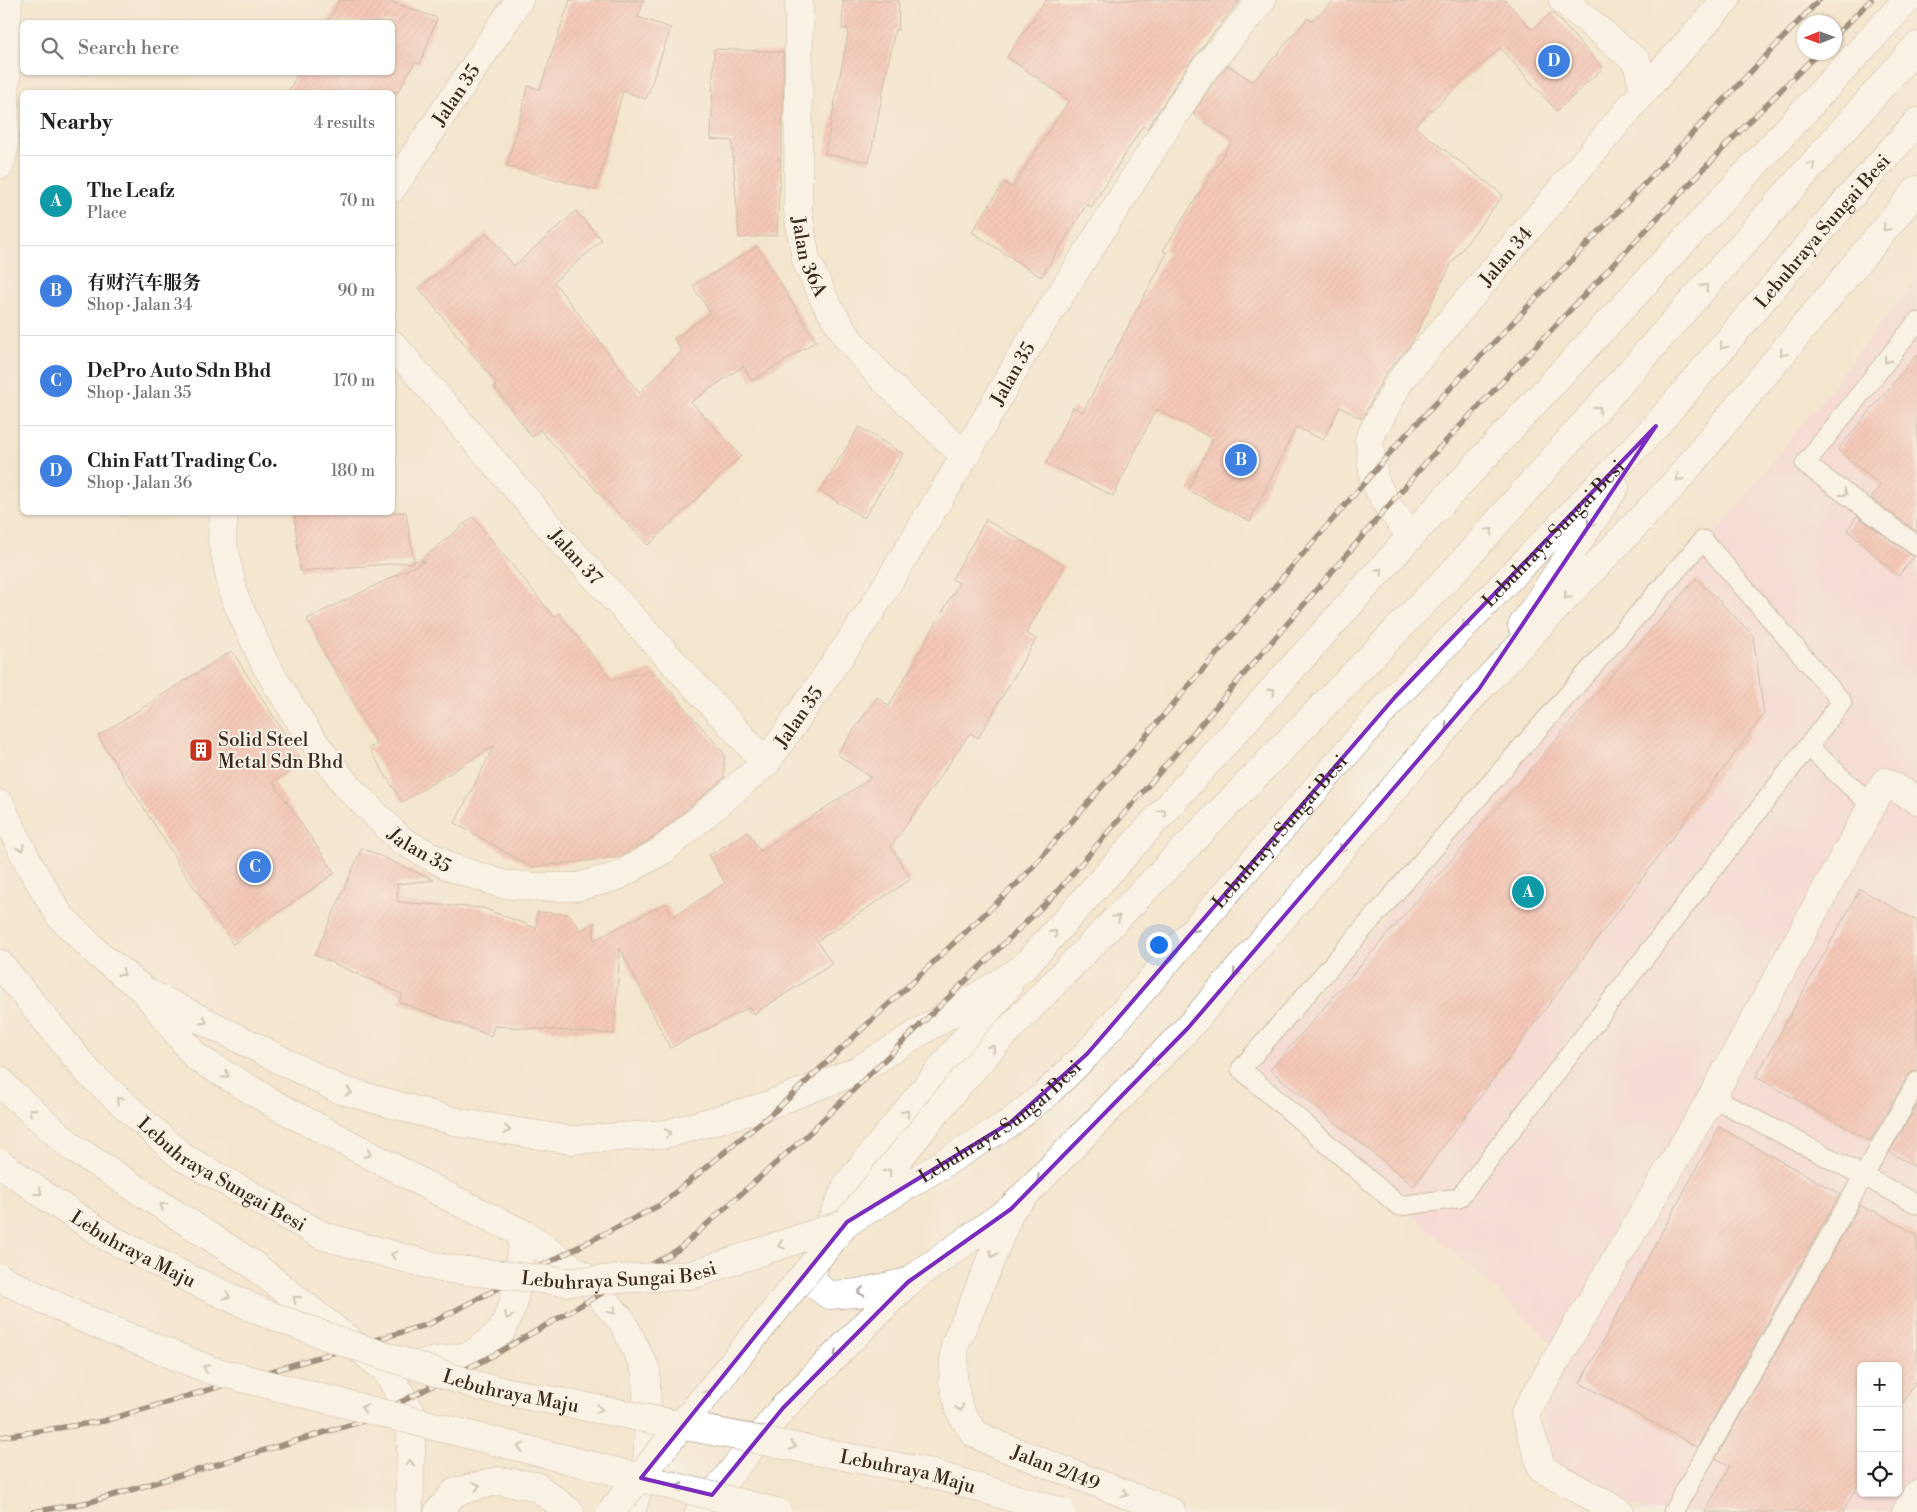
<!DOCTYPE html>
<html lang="en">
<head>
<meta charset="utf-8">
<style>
	body { margin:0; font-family:"Libre Bodoni","Noto Serif SC",serif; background:#f6f6f6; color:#202124 }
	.controls { position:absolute; right:15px; bottom:15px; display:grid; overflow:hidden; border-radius:8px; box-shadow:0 1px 4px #0004 }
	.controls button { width:45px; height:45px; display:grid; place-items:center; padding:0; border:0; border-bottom:1px solid #e0e0e0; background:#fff; color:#202124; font:25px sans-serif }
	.compass { position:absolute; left:1797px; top:15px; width:45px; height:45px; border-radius:50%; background:#fff; box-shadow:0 1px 4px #0004; rotate:269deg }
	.you { position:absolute; left:1158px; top:944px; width:18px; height:18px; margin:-12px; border:4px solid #fff; border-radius:50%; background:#1a73e8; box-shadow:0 0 0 8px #1a73e833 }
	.badge { display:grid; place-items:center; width:32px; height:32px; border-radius:50%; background:#c8321e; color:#fff; font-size:16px; font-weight:700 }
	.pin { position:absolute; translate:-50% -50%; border:2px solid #fff; box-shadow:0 1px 5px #0006 }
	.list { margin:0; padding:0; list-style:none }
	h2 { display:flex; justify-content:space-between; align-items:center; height:65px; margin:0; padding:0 20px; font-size:21px }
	h2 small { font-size:16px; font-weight:400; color:#757577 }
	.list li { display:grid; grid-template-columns:32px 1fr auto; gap:15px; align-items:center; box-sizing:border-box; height:90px; padding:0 20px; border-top:1px solid #e0e0e0 }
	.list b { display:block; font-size:19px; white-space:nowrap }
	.list p { margin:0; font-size:16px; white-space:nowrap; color:#757577 }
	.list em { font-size:16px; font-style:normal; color:#757577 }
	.icon { flex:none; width:28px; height:28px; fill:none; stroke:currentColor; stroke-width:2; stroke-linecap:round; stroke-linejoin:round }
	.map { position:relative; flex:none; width:1917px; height:1512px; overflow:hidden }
	.search { position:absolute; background:#fff; box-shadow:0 1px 4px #0004; left:20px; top:20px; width:375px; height:55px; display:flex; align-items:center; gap:12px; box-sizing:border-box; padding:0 18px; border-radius:8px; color:#757577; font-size:19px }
	.panel { position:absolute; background:#fff; box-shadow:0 1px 4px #0004; left:20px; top:90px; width:375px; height:425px; border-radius:8px }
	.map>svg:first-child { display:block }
	.built { fill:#f5cfdb; fill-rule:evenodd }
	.building { fill:url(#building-hatch) }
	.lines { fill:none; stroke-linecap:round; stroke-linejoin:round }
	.lane-casing { stroke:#988876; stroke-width:21 }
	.street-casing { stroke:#988876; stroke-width:29 }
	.secondary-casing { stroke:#988876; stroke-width:29 }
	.highway-casing { stroke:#988876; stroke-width:29 }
	.lane { stroke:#fff; stroke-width:19 }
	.street { stroke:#fff; stroke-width:28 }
	.secondary { stroke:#fff; stroke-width:28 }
	.highway { stroke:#fff; stroke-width:28 }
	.rail-casing { stroke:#3b2a1e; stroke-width:5.5 }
	.rail { stroke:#f7f3e8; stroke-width:4; stroke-dasharray:11; stroke-linecap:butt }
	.highway-bridge-casing { stroke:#988876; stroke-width:29; stroke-linecap:butt }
	.highway-bridge { stroke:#fff; stroke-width:28 }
	.oneway { stroke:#a79f9a }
	.marked { fill:none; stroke:#7b2cbf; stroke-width:4; stroke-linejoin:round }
	.labels { text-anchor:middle; stroke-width:4; stroke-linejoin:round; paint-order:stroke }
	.street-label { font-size:19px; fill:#3b2a1e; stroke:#f7f3e8 }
	.poi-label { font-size:19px; fill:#3b2a1e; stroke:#f7f3e8; text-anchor:start }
</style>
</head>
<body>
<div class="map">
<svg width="1917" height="1512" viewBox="0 0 1917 1512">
	<defs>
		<pattern id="building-hatch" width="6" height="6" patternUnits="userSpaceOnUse" patternTransform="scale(1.25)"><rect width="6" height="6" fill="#f6a39d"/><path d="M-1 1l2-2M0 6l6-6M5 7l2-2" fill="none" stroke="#c8857f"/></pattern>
	</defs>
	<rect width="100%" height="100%" fill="#f7f3e8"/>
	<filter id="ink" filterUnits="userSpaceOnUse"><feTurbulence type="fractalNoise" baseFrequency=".02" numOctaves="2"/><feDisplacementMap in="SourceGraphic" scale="10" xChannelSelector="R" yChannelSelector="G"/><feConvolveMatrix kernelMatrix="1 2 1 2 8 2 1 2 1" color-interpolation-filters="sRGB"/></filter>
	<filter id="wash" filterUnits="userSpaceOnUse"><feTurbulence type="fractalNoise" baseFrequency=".0096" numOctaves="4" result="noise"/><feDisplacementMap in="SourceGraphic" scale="20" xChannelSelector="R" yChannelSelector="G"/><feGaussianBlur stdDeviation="1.12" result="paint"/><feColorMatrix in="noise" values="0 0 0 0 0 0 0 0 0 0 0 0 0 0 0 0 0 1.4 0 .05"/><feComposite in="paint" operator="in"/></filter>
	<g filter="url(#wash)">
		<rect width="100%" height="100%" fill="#f4e6ce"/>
		<path class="built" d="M 1917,277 L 1917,1512 L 1645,1512 L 1554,1463 L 1541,1412 L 1569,1358 L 1253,1069 L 1696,559 ZM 1861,1366 L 1898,1366 L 1898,1493 L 1861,1493 Z"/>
		<g id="blocks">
			<path class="building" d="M 340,0 L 386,0 L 437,18 L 420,64 L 415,62 L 398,92 L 288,92 L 299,72 L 392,72 L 392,22 L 327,22 Z
				M 570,0 L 644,0 L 638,17 L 671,28 L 646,99 L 623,91 L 596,190 L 507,166 L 528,86 L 540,89 Z
				M 843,0 L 899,0 L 898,30 L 895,30 L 869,162 L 825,154 L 849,29 L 842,29 Z
				M 1046,0 L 1240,0 L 1188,65 L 1147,129 L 1143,126 L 1091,207 L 1087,204 L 1041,277 L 972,232 L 1004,182 L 1012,188 L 1069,100 L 1007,57 Z
				M 1335,0 L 1505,0 L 1532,30 L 1552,12 L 1603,68 L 1557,111 L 1500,48 L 1414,126 L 1503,195 L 1451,264 L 1411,344 L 1386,373 L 1362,419 L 1340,407 L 1323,440 L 1296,427 L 1250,521 L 1188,490 L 1213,439 L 1156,409 L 1113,496 L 1046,463 L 1073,407 L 1083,412 L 1167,253 L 1163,251 L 1232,141 L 1193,114 L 1214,82 L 1228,65 L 1253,82 L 1308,18 L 1312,21 Z
				M 714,49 L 783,52 L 783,107 L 777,235 L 739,238 L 732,141 L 711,139 Z
				M 576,211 L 602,240 L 554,282 L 639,393 L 682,351 L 674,339 L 710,313 L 693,286 L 757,246 L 816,341 L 752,381 L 743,366 L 691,402 L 741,456 L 648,545 L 540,430 L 532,437 L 494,386 L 497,384 L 419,288 L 487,233 L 514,266 Z
				M 1917,354 L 1917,532 L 1871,498 L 1880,485 L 1838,450 Z
				M 859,427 L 903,454 L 864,518 L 820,491 Z
				M 294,512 L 406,512 L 414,562 L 300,571 Z
				M 1857,516 L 1914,557 L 1898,576 L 1847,530 Z
				M 473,517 L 554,617 L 559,613 L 612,680 L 652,670 L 724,753 L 724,778 L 654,837 L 620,857 L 531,867 L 455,823 L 494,746 L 402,802 L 369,748 L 377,744 L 332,665 L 331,666 L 307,619 L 425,561 L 420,561 Z
				M 986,520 L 1065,566 L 1026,633 L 1036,639 L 978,738 L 970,733 L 891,847 L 911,879 L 817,941 L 832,964 L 754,1014 L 750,1007 L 670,1048 L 620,948 L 614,1034 L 494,1026 L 491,1036 L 399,1002 L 402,994 L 315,955 L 362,848 L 434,880 L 397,884 L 398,902 L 483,908 L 536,928 L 537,912 L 569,914 L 581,930 L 595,922 L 594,940 L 666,903 L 673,917 L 725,883 L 709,855 L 748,832 L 760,851 L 871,778 L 837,754 L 877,697 L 889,706 L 959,583 L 952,579 Z
				M 1696,578 L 1753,635 L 1764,714 L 1414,1186 L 1270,1070 Z
				M 232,651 L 303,763 L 273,782 L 335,873 L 233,944 L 176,861 L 177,860 L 98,736 Z
				M 1860,889 L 1917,921 L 1917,1071 L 1912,1072 L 1907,1076 L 1870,1141 L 1756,1077 Z
				M 1917,1105 L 1917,1168 L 1890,1152 Z
				M 1719,1127 L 1840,1194 L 1697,1447 L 1580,1383 Z
				M 1860,1205 L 1872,1212 L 1873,1210 L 1917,1235 L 1917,1378 L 1898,1412 L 1898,1366 L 1861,1366 L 1861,1479 L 1843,1512 L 1705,1512 L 1730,1466 L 1716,1458 Z"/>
		</g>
	</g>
	<g filter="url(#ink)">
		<use href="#blocks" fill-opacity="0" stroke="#988876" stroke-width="1"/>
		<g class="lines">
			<g class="lane-casing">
				<path id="lane" d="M 1917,322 L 1805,464 L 1917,546
					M 1703,540 L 1842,702 L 1459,1198 L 1399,1206 L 1241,1069 Z
					M 1808,746 L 1872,806
					M 1712,1097 L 1917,1204
					M 1673,1512 L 1917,1082"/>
			</g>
			<g class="street-casing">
				<g id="street">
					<path id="s1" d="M 799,0 L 798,212 L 806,260 L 826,303 L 849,340 L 882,378 L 965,456"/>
					<path d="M 1563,0 L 1637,62 L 1644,91"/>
					<path id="s2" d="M 392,189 L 519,0"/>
					<path id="s3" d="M 392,344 L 563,542 L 766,763"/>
					<path id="s4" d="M 224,512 L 222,539 L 234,596 L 265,664 L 306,731 L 347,786 L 401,840 L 450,867 L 502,884 L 537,887 L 577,887 L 618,876 L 663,850 L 766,763 L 871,611 L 965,456 L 1021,357 L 1201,73 L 1262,0"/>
					<path id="s5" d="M 1411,536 L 1389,507 L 1374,480 L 1369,439 L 1400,381 L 1644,91 L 1726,0"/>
					<path d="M 1620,1512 L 1542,1469 L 1525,1413 L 1712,1097 L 1885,782 L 1917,800"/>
					<path d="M 1906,1512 L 1917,1494"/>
				</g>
			</g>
			<g class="secondary-casing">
				<g id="secondary">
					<path id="s6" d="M 998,1445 L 1172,1512"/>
					<path d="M 438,1512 L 455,1492 L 497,1481 L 536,1486 L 570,1512"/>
					<path d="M 699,1512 L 783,1408"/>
				</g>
			</g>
			<g class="highway-casing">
				<g id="highway">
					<path d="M 0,165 L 4,148 L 8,0"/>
					<path d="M 1458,567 L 1917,46"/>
					<path d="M 1522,626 L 1615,487"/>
					<path d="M 0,804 L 30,866 L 60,916 L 99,955 L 145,991 L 338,1089 L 461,1123 L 571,1140 L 666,1134 L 763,1107 L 857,1071 L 1022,969 L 1411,536 L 1907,0"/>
					<path id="s7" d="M 0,964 L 89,1073 L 181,1156 L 323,1236 L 441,1268"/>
					<path d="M 150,998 L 196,1057 L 276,1105 L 445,1195 L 524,1234 L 582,1275 L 622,1321 L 646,1370 L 648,1455 L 631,1512"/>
					<path id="s8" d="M 1087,1054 L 1395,697 L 1656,426 L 1834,215 L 1917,122"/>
					<path d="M 0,1080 L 7,1089 L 72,1147 L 252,1264 L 385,1369 L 412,1413 L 409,1512"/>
					<path d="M 908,1282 L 858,1293 L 829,1295 L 812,1283 L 815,1259 L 847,1185 L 1008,986"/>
					<path d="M 405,1366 L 472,1355 L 501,1332 L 513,1305 L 524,1234"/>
					<path d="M 783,1408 L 908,1282 L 1011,1209 L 1188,1028 L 1479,689 L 1675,483 L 1917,190"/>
					<path d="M 998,1445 L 974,1433 L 959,1410 L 953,1380 L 955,1344 L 973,1304 L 1011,1209"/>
				</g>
			</g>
			<use href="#lane" class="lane"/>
			<use href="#street" class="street"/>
			<use href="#secondary" class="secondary"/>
			<use href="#highway" class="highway"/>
			<g class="rail-casing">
				<path id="rail" d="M 1834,37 L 1871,0
					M 0,1437 L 104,1421 L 429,1324 L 660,1205 L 776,1110 L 1023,878 L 1403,438 L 1819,0
					M 33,1512 L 90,1502 L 363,1421 L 494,1355 L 679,1249 L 804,1138 L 1055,894 L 1428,460 L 1736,135 L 1819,52"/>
			</g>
			<use href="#rail" class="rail"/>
			<g class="highway-bridge-casing">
				<g id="highway-bridge">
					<path id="s9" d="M 0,1163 L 48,1198 L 109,1238 L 190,1279 L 262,1312 L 345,1343 L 482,1387 L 926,1472 L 1061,1512"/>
					<path id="s10" d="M 441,1268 L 567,1282 L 691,1275 L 846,1223 L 1011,1122 L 1046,1094 L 1087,1054"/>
					<path d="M 0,1278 L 82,1318 L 210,1370 L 777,1512"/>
					<path d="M 611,1512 L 956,1088 L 995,1044 L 1458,567"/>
				</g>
			</g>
			<use href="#highway-bridge" class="highway-bridge"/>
		</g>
		<defs><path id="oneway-chevron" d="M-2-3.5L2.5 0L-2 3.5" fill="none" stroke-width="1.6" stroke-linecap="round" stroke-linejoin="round" transform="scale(1.25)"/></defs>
		<g class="oneway">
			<use href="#oneway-chevron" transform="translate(1812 165) rotate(-49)"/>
			<use href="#oneway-chevron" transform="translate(1886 228) rotate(130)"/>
			<use href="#oneway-chevron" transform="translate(1705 287) rotate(-49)"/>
			<use href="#oneway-chevron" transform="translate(1723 346) rotate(130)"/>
			<use href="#oneway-chevron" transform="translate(1783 353) rotate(130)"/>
			<use href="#oneway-chevron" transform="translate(1887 360) rotate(128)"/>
			<use href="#oneway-chevron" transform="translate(1598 409) rotate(-49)"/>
			<use href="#oneway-chevron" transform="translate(1679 478) rotate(130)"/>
			<use href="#oneway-chevron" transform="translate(1844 493) rotate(36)"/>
			<use href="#oneway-chevron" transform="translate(1590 524) rotate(124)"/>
			<use href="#oneway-chevron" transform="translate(1490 531) rotate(-49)"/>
			<use href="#oneway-chevron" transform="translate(1380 571) rotate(-48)"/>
			<use href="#oneway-chevron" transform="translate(1567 596) rotate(134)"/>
			<use href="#oneway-chevron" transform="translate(1465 625) rotate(134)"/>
			<use href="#oneway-chevron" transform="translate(1272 691) rotate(-48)"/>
			<use href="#oneway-chevron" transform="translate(1448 726) rotate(130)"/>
			<use href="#oneway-chevron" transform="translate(1163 812) rotate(-48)"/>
			<use href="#oneway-chevron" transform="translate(21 848) rotate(63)"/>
			<use href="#oneway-chevron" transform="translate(1342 849) rotate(131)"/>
			<use href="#oneway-chevron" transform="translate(1117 918) rotate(-46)"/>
			<use href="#oneway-chevron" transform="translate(1194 929) rotate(131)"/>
			<use href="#oneway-chevron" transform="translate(1054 933) rotate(-48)"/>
			<use href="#oneway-chevron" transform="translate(122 973) rotate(38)"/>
			<use href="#oneway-chevron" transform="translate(1236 973) rotate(131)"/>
			<use href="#oneway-chevron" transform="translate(204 1021) rotate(27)"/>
			<use href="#oneway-chevron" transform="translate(992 1048) rotate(-48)"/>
			<use href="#oneway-chevron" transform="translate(1154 1063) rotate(135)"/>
			<use href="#oneway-chevron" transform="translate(226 1075) rotate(31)"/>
			<use href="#oneway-chevron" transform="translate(349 1092) rotate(16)"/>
			<use href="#oneway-chevron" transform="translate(119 1100) rotate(-138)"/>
			<use href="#oneway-chevron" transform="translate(32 1111) rotate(-138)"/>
			<use href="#oneway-chevron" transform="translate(906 1113) rotate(-51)"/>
			<use href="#oneway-chevron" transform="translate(507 1130) rotate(9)"/>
			<use href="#oneway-chevron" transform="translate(668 1133) rotate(-11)"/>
			<use href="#oneway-chevron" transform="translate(368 1154) rotate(28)"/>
			<use href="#oneway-chevron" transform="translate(888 1172) rotate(-51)"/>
			<use href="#oneway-chevron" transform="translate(1040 1179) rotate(135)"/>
			<use href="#oneway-chevron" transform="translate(39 1192) rotate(37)"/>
			<use href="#oneway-chevron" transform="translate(163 1206) rotate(-147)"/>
			<use href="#oneway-chevron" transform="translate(781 1245) rotate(161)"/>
			<use href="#oneway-chevron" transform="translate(993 1254) rotate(112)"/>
			<use href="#oneway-chevron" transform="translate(394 1255) rotate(-165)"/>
			<use href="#oneway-chevron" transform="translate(861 1292) rotate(171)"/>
			<use href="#oneway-chevron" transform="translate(227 1296) rotate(25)"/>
			<use href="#oneway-chevron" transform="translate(296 1299) rotate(-142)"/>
			<use href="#oneway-chevron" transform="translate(613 1311) rotate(49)"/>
			<use href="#oneway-chevron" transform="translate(508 1316) rotate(115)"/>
			<use href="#oneway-chevron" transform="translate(837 1354) rotate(135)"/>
			<use href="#oneway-chevron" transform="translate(206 1368) rotate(-160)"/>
			<use href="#oneway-chevron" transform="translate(708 1393) rotate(-51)"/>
			<use href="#oneway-chevron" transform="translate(364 1408) rotate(-166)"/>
			<use href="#oneway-chevron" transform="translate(960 1408) rotate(71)"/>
			<use href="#oneway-chevron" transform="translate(599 1409) rotate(11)"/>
			<use href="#oneway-chevron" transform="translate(793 1446) rotate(11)"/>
			<use href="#oneway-chevron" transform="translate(521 1447) rotate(-166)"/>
			<use href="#oneway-chevron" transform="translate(410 1463) rotate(-88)"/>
			<use href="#oneway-chevron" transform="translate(477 1486) rotate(-14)"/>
			<use href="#oneway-chevron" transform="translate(679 1487) rotate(-166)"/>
			<use href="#oneway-chevron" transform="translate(1125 1494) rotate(21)"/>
		</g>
	</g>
	<path d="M0 0H1917V1512H0ZM 1656,426 L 1479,689 L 1188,1028 L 1011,1209 L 908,1282 L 783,1408 L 712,1495 L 641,1478 L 847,1222 L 1011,1122 L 1087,1054 L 1395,697 Z" fill="#f4e6ce" fill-opacity=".55" fill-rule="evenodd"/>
	<path class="marked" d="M 1656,426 L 1479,689 L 1188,1028 L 1011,1209 L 908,1282 L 783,1408 L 712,1495 L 641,1478 L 847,1222 L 1011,1122 L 1087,1054 L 1395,697 Z"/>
	<defs>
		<g id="building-square" transform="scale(1.25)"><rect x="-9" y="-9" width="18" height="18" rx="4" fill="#c8321e" stroke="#f7f3e8"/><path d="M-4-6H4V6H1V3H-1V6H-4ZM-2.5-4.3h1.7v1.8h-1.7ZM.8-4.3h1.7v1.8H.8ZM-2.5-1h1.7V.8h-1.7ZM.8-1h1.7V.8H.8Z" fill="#fff"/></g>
	</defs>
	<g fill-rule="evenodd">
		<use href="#building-square" x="201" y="750"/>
	</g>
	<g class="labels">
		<g class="street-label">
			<text dy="7" stroke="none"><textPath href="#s2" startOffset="114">Jalan 35</textPath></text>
			<text dy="7" stroke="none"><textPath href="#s8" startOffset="1104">Lebuhraya Sungai Besi</textPath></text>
			<text dy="7" stroke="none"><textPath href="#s1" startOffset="258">Jalan 36A</textPath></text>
			<text dy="7" stroke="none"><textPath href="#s5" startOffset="338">Jalan 34</textPath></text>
			<text dy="7" stroke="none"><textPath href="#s4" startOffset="1260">Jalan 35</textPath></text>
			<text dy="7" stroke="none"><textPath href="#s8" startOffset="699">Lebuhraya Sungai Besi</textPath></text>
			<text dy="7" stroke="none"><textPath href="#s3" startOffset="281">Jalan 37</textPath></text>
			<text dy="7" stroke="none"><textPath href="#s4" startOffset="855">Jalan 35</textPath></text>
			<text dy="7" stroke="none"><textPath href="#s8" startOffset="294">Lebuhraya Sungai Besi</textPath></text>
			<text dy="7" stroke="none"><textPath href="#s4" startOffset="405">Jalan 35</textPath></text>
			<text dy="7" stroke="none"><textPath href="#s10" startOffset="599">Lebuhraya Sungai Besi</textPath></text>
			<text dy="7" stroke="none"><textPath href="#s7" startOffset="309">Lebuhraya Sungai Besi</textPath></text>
			<text dy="7" stroke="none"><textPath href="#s9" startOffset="159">Lebuhraya Maju</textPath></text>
			<text dy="7" stroke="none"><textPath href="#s10" startOffset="179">Lebuhraya Sungai Besi</textPath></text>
			<text dy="7" stroke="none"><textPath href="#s9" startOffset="564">Lebuhraya Maju</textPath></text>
			<text dy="7" stroke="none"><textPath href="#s6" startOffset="62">Jalan 2/149</textPath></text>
			<text dy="7" stroke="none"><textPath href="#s9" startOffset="969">Lebuhraya Maju</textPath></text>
		</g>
		<g class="poi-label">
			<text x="218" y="746">Solid Steel<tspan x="218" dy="22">Metal Sdn Bhd</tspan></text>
		</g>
	</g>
</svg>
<div class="controls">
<button>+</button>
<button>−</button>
<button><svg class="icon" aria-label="locate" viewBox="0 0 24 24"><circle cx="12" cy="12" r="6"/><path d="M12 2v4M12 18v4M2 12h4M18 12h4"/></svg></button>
</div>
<svg class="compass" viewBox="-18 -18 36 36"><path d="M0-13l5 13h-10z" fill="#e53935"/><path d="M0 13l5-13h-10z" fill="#757577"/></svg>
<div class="you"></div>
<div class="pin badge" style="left:1528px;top:892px;background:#0f9aa8">A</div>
<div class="pin badge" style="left:1241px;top:460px;background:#3f7fe0">B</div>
<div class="pin badge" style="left:255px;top:867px;background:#3f7fe0">C</div>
<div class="pin badge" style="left:1554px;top:61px;background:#3f7fe0">D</div>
<div class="search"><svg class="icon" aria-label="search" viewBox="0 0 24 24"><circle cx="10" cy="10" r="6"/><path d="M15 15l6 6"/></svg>Search here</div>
<section class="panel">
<h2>Nearby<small>4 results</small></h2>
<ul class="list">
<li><span class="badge" style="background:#0f9aa8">A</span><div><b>The Leafz</b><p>Place</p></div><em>70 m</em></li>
<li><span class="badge" style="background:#3f7fe0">B</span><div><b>有财汽车服务</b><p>Shop · Jalan 34</p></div><em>90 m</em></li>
<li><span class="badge" style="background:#3f7fe0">C</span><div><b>DePro Auto Sdn Bhd</b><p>Shop · Jalan 35</p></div><em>170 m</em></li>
<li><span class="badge" style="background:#3f7fe0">D</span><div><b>Chin Fatt Trading Co.</b><p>Shop · Jalan 36</p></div><em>180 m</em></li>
</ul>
</section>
</div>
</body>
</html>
